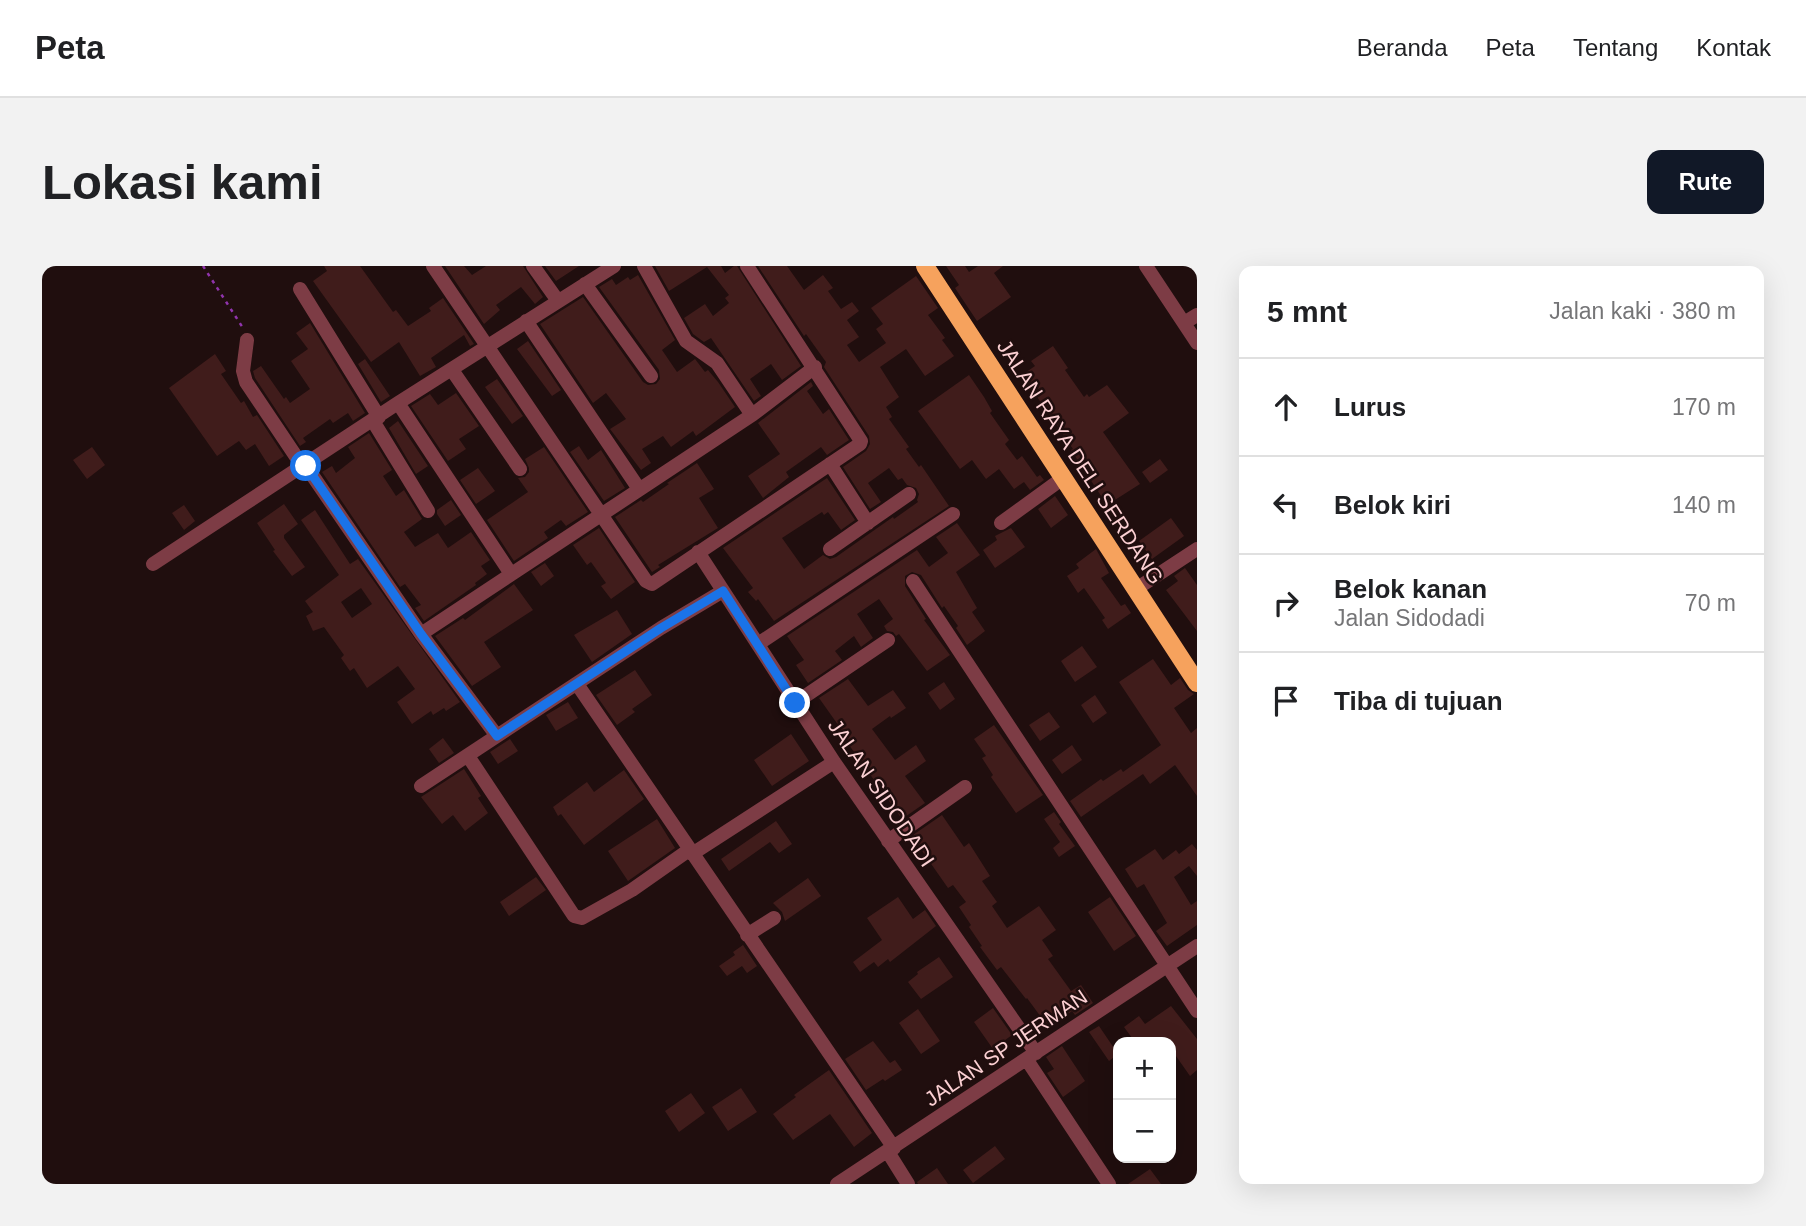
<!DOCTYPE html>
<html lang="id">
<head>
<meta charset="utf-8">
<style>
	body { margin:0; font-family:Helvetica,sans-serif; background:#f2f2f2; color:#202124 }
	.controls { position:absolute; right:21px; bottom:21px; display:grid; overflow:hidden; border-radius:14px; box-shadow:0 7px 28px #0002 }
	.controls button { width:63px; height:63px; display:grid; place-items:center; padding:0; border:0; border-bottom:2px solid #e0e0e0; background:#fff; color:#202124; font:35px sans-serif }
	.stop { position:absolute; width:21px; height:21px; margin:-16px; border:5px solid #1a73e8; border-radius:50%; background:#fff }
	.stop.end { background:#1a73e8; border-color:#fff; box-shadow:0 2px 7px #0008 }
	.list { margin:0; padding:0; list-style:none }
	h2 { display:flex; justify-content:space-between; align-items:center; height:91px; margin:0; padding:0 28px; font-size:30px }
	h2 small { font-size:23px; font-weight:400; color:#757577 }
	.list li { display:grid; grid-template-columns:46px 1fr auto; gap:21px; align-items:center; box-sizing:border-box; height:98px; padding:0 28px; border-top:2px solid #e0e0e0 }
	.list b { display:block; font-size:26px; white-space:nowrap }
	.list p { margin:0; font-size:23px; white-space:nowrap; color:#757577 }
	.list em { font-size:23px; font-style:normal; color:#757577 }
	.icon { flex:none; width:38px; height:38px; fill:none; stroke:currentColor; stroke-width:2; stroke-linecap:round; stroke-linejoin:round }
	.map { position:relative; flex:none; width:1155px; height:918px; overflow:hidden; border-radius:14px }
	header { display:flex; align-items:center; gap:42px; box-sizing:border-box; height:98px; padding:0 35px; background:#fff; border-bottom:2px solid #e0e0e0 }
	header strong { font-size:33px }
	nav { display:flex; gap:38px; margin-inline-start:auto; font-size:24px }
	.intro { display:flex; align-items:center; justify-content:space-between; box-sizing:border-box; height:168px; padding:0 42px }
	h1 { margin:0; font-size:49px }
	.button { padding:18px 32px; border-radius:14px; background:#111827; color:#fff; font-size:24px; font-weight:700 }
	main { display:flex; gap:42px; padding:0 42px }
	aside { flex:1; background:#fff; border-radius:14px; box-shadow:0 7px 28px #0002 }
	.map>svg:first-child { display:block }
	.building { fill:#401c1b; fill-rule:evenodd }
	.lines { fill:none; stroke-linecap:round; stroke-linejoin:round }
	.path { stroke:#9034ac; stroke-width:2.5; stroke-dasharray:3.5 5; stroke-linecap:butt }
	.street { stroke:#7d3c45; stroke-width:14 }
	.primary { stroke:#f6a25d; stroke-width:18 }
	.route { stroke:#1a73e8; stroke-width:9 }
	.labels { text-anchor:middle; stroke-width:5; stroke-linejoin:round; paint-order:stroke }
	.street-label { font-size:21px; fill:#fcd0d3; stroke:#200e0e }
</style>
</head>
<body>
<header>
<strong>Peta</strong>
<nav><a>Beranda</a><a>Peta</a><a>Tentang</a><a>Kontak</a></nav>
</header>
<div class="intro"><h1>Lokasi kami</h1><a class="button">Rute</a></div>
<main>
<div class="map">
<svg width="1155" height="918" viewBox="0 0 1155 918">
	<rect width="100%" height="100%" fill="#200e0e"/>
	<path class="building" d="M 282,0 L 318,0 L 351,46 L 354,44 L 366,60 L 389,45 L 387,42 L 401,32 L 432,78 L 428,80 L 422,69 L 389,92 L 394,101 L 378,110 L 357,76 L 329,96 L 271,15 L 285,5 Z
		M 403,0 L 422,0 L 430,9 L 444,0 L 481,0 L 501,31 L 493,38 L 479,21 L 454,39 L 458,44 L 442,58 Z
		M 503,0 L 537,0 L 514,15 Z
		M 613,0 L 679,0 L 683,7 L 692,0 L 695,0 L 759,100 L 740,114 L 729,98 L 708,113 L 719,130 L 712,135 L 669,72 L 662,76 L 651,68 L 642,52 L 663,38 L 671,50 L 687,37 L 683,32 L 687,29 L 665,1 L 627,25 Z
		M 716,0 L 745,0 L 762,24 L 781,9 L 791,22 L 786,25 L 799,43 L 810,36 L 817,45 L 805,54 L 817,71 L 805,79 L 817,96 L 844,77 L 834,63 L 841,58 L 829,42 L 874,10 L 896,42 L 886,49 L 903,72 L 900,74 L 912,90 L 883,110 L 864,83 L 838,101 L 857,131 L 844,141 L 850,151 L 847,153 L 867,181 L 864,183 L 877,201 L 879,199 L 907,240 L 732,355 L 716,333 L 714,335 L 706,326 L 711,322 L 681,282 L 785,212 L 813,254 L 799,264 L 786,246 L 782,249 L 780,246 L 740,272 L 762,303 L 781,289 L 788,293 L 794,291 L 851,251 L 852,253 L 876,236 L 875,234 L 877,228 L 874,222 L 865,219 L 860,212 L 856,214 L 847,202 L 826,217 L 839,236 L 828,243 L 801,201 L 824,185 L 828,178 L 827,170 L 782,101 L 784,96 L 764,68 L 762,70 Z
		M 904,0 L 923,0 L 927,6 L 936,0 L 961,0 L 952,7 L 969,31 L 935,55 L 913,22 L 917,19 Z
		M 596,9 L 633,74 L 620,84 L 635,106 L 653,93 L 663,106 L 666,104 L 676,116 L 693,141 L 654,170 L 651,165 L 629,181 L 621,170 L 600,183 L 609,197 L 599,204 L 568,163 L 584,153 L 564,127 L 551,137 L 498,58 L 541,31 L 601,116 L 606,119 L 614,118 L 618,113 L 617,104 L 557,21 L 570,13 L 574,19 L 586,11 L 588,14 Z
		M 268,57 L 323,147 L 311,155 L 306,147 L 291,157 L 288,153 L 261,172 L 264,176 L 258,180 L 213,112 L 211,105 L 219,100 L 242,133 L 244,131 L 248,137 L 268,123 L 249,95 L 266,83 L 254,67 Z
		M 486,75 L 519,124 L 510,130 L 475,83 Z
		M 1011,80 L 1026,102 L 1023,104 L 1042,131 L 1045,128 L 1047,131 L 1065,119 L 1087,147 L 1061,166 L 1098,218 L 1065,239 L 1029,184 L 1031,183 L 980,109 L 993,100 L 989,95 Z
		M 173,88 L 184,105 L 179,108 L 199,137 L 202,135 L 211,151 L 215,149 L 242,190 L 227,200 L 213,178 L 204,184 L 197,175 L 175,190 L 127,122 Z
		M 323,93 L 348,130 L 339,136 L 316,98 Z
		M 927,109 L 942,131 L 950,145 L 948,147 L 967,174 L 963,178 L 975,194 L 980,190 L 995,211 L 998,209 L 1002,214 L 988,224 L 982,216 L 972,223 L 957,203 L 944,213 L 930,194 L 918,203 L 876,145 Z
		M 455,113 L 481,150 L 470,158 L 443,121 Z
		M 769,116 L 771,120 L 765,125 L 781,148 L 787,143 L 807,174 L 785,189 L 779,181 L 744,206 L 747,211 L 721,232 L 706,210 L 738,188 L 716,157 Z
		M 414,127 L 437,160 L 417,173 L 424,183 L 406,195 L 369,140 L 388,128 L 396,139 Z
		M 356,155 L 386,200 L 374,208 L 347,162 Z
		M 327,167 L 350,204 L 341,210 L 354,230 L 362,224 L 380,253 L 362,266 L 373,281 L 396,267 L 406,282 L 429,266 L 448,294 L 439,300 L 445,308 L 433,317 L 434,319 L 382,355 L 373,342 L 379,339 L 363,318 L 358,321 L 280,206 L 290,200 L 294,207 L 313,192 L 306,181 Z
		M 537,180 L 546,194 L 559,184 L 583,222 L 562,235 L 528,186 Z
		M 50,181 L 63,199 L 45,213 L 31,194 Z
		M 502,181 L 546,246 L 524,260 L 519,254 L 502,266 L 506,272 L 472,295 L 445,254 L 486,226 L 476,212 L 483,211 L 487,206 L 487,202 L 483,193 Z
		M 1118,193 L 1126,204 L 1108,217 L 1100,206 Z
		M 655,197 L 672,223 L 657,232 L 676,262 L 616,299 L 618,301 L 610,306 L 573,251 L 599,234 L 601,236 L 627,218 L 625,217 Z
		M 436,202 L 453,225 L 434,238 L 418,214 Z
		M 1013,230 L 1026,249 L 1009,262 L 996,243 Z
		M 409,234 L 419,249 L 403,260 L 395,248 L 395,244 Z
		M 242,238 L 256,258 L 242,269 L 242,272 L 263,301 L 250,310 L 231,285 L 233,284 L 215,257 Z
		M 142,239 L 153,255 L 142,264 L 130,247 Z
		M 273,244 L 308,298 L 316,293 L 418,436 L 404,445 L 402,442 L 391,449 L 389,445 L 370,458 L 355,436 L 373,423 L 356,400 L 325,422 L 312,402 L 308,405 L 299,392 L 302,389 L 282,361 L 271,365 L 264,350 L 271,346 L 263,335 L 297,309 L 259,254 ZM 319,322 L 330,338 L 310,352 L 299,336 Z
		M 1129,252 L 1142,270 L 1110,293 L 1097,275 Z
		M 915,257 L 938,289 L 914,306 L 935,342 L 930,346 L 943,365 L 925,379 L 914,362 L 916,360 L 902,340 L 900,342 L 879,309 L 870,306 L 863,310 L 863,320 L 884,353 L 882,354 L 908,389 L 885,405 L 857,368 L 854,370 L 851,366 L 845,365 L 842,360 L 851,353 L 837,333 L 815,348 L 831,372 L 819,381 L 812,370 L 793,385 L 800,394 L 766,417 L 754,399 L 762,394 L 745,370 L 875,284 L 887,301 L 906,287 L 894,271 Z
		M 557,262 L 593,316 L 569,333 L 559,320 L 564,317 L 549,296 L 545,299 L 531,279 Z
		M 969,262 L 983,281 L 953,302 L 941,284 L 955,274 L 953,270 Z
		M 1054,283 L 1067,307 L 1059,312 L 1079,340 L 1083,338 L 1089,347 L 1066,363 L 1060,354 L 1063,352 L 1042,322 L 1036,327 L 1025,310 L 1037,302 L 1034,298 Z
		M 503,297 L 512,310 L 499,320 L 489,306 Z
		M 1143,302 L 1155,319 L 1155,365 L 1124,324 L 1136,315 L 1132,310 Z
		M 472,318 L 491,344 L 442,376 L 459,401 L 430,420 L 393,370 L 421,352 L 423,354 Z
		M 575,344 L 590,368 L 550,396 L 532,369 Z
		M 1040,380 L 1055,401 L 1033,416 L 1019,395 Z
		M 1111,393 L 1129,419 L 1138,412 L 1146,424 L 1152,428 L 1132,442 L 1149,467 L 1155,462 L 1155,530 L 1133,499 L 1108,518 L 1101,508 L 1039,551 L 1028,535 L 1059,513 L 1061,515 L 1079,503 L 1081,506 L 1119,479 L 1077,416 Z
		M 593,404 L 610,429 L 590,443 L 593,446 L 575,459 L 554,429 Z
		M 806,413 L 826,440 L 851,424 L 864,442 L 849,452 L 848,450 L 830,463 L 853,494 L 874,479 L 884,495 L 863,510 L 883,537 L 860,553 L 797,465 L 799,463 L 777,432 Z
		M 902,416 L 913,433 L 898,444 L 886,427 Z
		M 1053,429 L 1065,447 L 1051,457 L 1039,439 Z
		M 526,436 L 536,452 L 514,465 L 504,449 Z
		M 1007,446 L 1018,461 L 998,475 L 987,459 Z
		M 952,459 L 1001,529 L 974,547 L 949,511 L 951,509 L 940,492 L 944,490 L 932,473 Z
		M 749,468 L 767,495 L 730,520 L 712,494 Z
		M 401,472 L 412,487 L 397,497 L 387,483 Z
		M 468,473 L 476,485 L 456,498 L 448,486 Z
		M 1030,479 L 1040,494 L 1020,508 L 1010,494 Z
		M 422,503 L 439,530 L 436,532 L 446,547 L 423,565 L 411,549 L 400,558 L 379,531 Z
		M 582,504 L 602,533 L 542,579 L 519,548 L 516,550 L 511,541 L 545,516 L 552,526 Z
		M 1012,546 L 1019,556 L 1017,558 L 1033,580 L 1017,591 L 1011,582 L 1018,576 L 1002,553 Z
		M 900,549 L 922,581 L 927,577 L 948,610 L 940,615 L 955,636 L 950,640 L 965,662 L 997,640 L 1014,664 L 1000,674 L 1011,690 L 1006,693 L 1029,725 L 1039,719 L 1051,737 L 1033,749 L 1030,745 L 1007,762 L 985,732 L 984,733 L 959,701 L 955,704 L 938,681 L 940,680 L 927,661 L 929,659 L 917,641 L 924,636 L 911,619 L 906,622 L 871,572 L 871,569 Z
		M 615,553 L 633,582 L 586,615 L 566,585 Z
		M 734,555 L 750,578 L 737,587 L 728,576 L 687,605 L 679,593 Z
		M 1150,578 L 1155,584 L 1155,610 L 1147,600 L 1132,611 L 1149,639 L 1155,635 L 1155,659 L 1125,680 L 1114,665 L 1125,657 L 1102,618 L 1095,622 L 1083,603 L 1113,583 L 1121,594 L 1134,584 L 1137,588 Z
		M 494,611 L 504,624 L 467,650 L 458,636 Z
		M 766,612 L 779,630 L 743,655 L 740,646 L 731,637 Z
		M 856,631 L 871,653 L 883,644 L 894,660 L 848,696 L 846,693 L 836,701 L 832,696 L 818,706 L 811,696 L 840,674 L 825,652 Z
		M 1068,631 L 1094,670 L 1072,685 L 1046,646 Z
		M 701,679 L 715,700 L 705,707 L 700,700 L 685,710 L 677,700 L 693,689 L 691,686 Z
		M 897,691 L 911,711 L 879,733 L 866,716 L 876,708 L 875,706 Z
		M 1129,740 L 1155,773 L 1155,804 L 1148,810 L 1129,783 L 1129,776 L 1093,776 L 1082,761 L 1097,750 L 1103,758 Z
		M 951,742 L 970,769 L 951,783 L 932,756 Z
		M 876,743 L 898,775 L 879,788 L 857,757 Z
		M 1057,760 L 1076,788 L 1067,795 L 1047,766 Z
		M 831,775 L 848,797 L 853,794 L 860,804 L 843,815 L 841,813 L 824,824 L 803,793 Z
		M 1020,780 L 1043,815 L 1021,831 L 1005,807 L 1012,803 L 1004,791 Z
		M 787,804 L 830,867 L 812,881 L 788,848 L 751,874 L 731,848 L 754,831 L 752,829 Z
		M 699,822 L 715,846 L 686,865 L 670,841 Z
		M 649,827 L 663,847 L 637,866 L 623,845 Z
		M 953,880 L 963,893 L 931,917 L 921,904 Z
		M 895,902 L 906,918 L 876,918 L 875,916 Z
		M 1108,903 L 1119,918 L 1086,918 Z"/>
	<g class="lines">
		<path class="path" d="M 161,0 L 201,62"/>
		<path class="street" d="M 391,0 L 604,315 L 610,318 L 818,178 L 819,175 L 705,0
			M 491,0 L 516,35
			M 602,0 L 644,75 L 675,97 L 710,149
			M 1104,0 L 1155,77
			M 543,18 L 609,110
			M 258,23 L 337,151
			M 484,55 L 597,223
			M 1142,57 L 1155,49
			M 205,74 L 201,105 L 204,116 L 255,192 L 264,200 L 379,368 L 455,470
			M 410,104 L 478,203
			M 356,137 L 469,308
			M 331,155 L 386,245
			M 788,198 L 826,257
			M 959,257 L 1021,212
			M 788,283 L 867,228
			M 656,286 L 792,496 L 994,787
			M 111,298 L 356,137 L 572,0
			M 871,315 L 1155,745
			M 1094,323 L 1155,283
			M 379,368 L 710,149 L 773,101
			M 716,378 L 911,248
			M 535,418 L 852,882
			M 753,437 L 846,374
			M 426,490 L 532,650 L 540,652 L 590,624 L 647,584
			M 379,520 L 619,362 L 681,325
			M 846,575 L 923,521
			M 650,588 L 792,496
			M 705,669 L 732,652
			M 985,794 L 1067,918
			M 846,886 L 866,918
			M 795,918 L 1155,680"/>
		<path class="primary" d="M 883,0 L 1155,417"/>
	</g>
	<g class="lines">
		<path class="route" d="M 264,200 L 379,368 L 455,470 L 619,362 L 681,325 L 753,437"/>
	</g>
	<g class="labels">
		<g class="street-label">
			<text transform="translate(1038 196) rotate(57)" y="7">JALAN RAYA DELI SERDANG</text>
			<text transform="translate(839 527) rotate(56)" y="7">JALAN SIDODADI</text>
			<text transform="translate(964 782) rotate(-34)" y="7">JALAN SP JERMAN</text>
		</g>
	</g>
</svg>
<div class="controls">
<button>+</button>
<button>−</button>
</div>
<div class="stop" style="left:264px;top:200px"></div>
<div class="stop end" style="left:753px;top:437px"></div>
</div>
<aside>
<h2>5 mnt<small>Jalan kaki · 380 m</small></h2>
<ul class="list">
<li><svg class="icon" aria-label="ahead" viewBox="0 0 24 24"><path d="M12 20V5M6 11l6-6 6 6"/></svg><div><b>Lurus</b></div><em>170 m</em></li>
<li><svg class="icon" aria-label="left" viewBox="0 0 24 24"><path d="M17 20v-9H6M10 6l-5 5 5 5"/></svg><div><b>Belok kiri</b></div><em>140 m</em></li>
<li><svg class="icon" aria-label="right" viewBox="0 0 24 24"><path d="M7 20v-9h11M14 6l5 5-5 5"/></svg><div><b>Belok kanan</b><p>Jalan Sidodadi</p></div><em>70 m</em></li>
<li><svg class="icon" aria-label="arrive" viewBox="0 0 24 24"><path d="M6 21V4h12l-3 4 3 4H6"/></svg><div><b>Tiba di tujuan</b></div></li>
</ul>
</aside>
</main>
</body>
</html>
